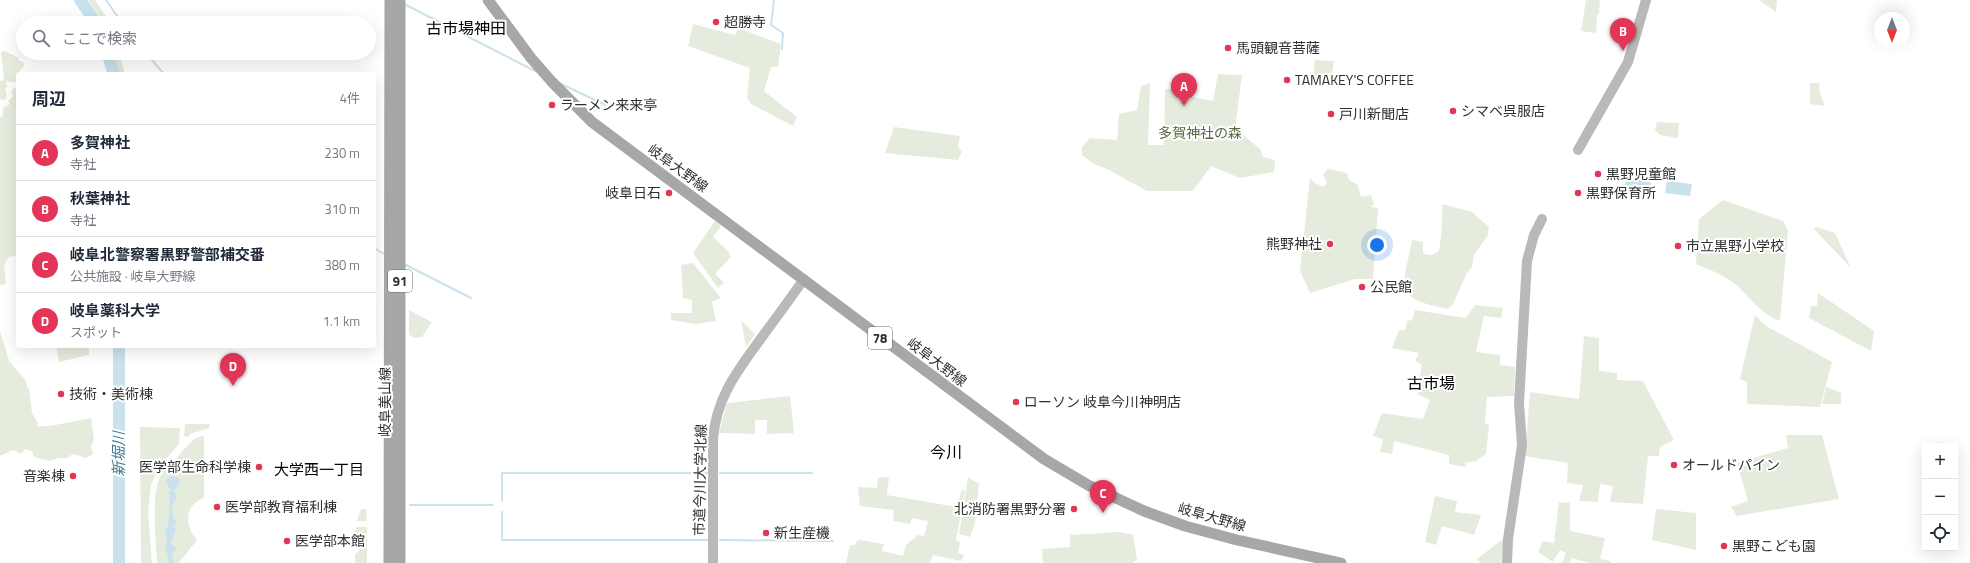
<!DOCTYPE html>
<html lang="ja">
<head>
<meta charset="utf-8">
<style>
	body { margin:0; font-family:"Titillium Web","Noto Sans JP",sans-serif; background:#f6f6f7; color:#1f2937 }
	.controls { position:absolute; right:12px; bottom:12px; display:grid; overflow:hidden; border-radius:4px; box-shadow:0 4px 16px #0002 }
	.controls button { width:36px; height:36px; display:grid; place-items:center; padding:0; border:0; border-bottom:1px solid #e0e1e3; background:#fff; color:#1f2937; font:20px sans-serif }
	.compass { position:absolute; left:1874px; top:12px; width:36px; height:36px; border-radius:50%; background:#fff; box-shadow:0 4px 16px #0002; rotate:180deg }
	.you { position:absolute; left:1377px; top:245px; width:14px; height:14px; margin:-10px; border:3px solid #fff; border-radius:50%; background:#1a73e8; box-shadow:0 0 0 6px #1a73e833 }
	.badge { display:grid; place-items:center; width:26px; height:26px; border-radius:50%; background:#e23557; color:#fff; font-size:13px; font-weight:700 }
	.pin { position:absolute; translate:-50% -33px; filter:drop-shadow(0 1px 2px #0008) }
	.pin::after { content:''; position:absolute; top:21px; width:14px; height:12px; background:inherit; clip-path:polygon(0 0,100% 0,50% 100%) }
	.list { margin:0; padding:0; list-style:none }
	h2 { display:flex; justify-content:space-between; align-items:center; height:52px; margin:0; padding:0 16px; font-size:17px }
	h2 small { font-size:13px; font-weight:400; color:#747a83 }
	.list li { display:grid; grid-template-columns:26px 1fr auto; gap:12px; align-items:center; box-sizing:border-box; height:56px; padding:0 16px; border-top:1px solid #e0e1e3 }
	.list b { display:block; font-size:15px; white-space:nowrap }
	.list p { margin:0; font-size:13px; white-space:nowrap; color:#747a83 }
	.list em { font-size:13px; font-style:normal; color:#747a83 }
	.icon { flex:none; width:22px; height:22px; fill:none; stroke:currentColor; stroke-width:2; stroke-linecap:round; stroke-linejoin:round }
	.map { position:relative; flex:none; width:1970px; height:563px; overflow:hidden }
	.search { position:absolute; background:#fff; box-shadow:0 4px 16px #0002; left:16px; top:16px; width:360px; height:44px; display:flex; align-items:center; gap:10px; box-sizing:border-box; padding:0 14px; border-radius:22px; color:#747a83; font-size:15px }
	.panel { position:absolute; background:#fff; box-shadow:0 4px 16px #0002; left:16px; top:72px; width:360px; height:276px; border-radius:4px }
	.map>svg:first-child { display:block }
	.green { fill:#e6ecdd }
	.water { fill:#c9e2eb }
	.lines { fill:none; stroke-linecap:round; stroke-linejoin:round }
	.stream { stroke:#c9e2eb; stroke-width:2 }
	.river { stroke:#c9e2eb; stroke-width:12 }
	.secondary { stroke:#b9b9b9; stroke-width:10 }
	.primary { stroke:#a7a7a7; stroke-width:11 }
	.poi-dot { fill:#e23557; stroke:#fff; stroke-width:1.5 }
	.labels { text-anchor:middle; stroke-width:4; stroke-linejoin:round; paint-order:stroke }
	.shield { fill:#fff; stroke:#6d6d6d; stroke-width:1 }
	.shield-label { font-size:13px; font-weight:bold; fill:#2f2f2f }
	.poi-label { font-size:14px; fill:#2f2f2f; stroke:#fff; text-anchor:start }
	.park-label { font-size:14px; fill:#57693d; stroke:#fff }
	.street-label { font-size:14px; fill:#2f2f2f; stroke:#fff }
	.water-label { font-size:15px; font-style:italic; fill:#3e7a8f; stroke:#fff }
	.neighbourhood-label { font-size:15px; fill:#000; stroke:#fff }
	.quarter-label { font-size:16px; fill:#000; stroke:#fff }
</style>
</head>
<body>
<div class="map">
<svg width="1970" height="563" viewBox="0 0 1970 563">
	<rect width="100%" height="100%" fill="#fff"/>
	<path class="green" d="M 88,0 L 95,0 L 110,23 L 104,23 Z
		M 1586,0 L 1599,0 L 1600,2 L 1599,14 L 1597,15 L 1596,33 L 1581,31 Z
		M 1759,0 L 1777,0 L 1776,12 Z
		M 693,24 L 735,35 L 738,28 L 781,44 L 778,67 L 771,67 L 764,91 L 797,117 L 793,126 L 751,104 L 747,97 L 750,68 L 688,46 Z
		M 5,51 L 19,58 L 18,60 L 23,62 L 24,66 L 18,73 L 17,82 L 9,82 L 8,80 L 6,83 L 8,86 L 5,88 L 7,97 L 5,100 L 0,99 L 0,81 L 4,80 L 1,52 Z
		M 113,53 L 119,53 L 125,74 L 119,74 Z
		M 1315,60 L 1334,61 L 1331,80 L 1313,78 Z
		M 1218,74 L 1242,75 L 1235,128 L 1260,149 L 1263,157 L 1275,160 L 1274,172 L 1240,178 L 1211,166 L 1193,191 L 1147,191 L 1107,169 L 1094,164 L 1082,155 L 1082,147 L 1090,138 L 1117,140 L 1119,114 L 1137,110 L 1141,86 L 1150,83 L 1148,145 L 1164,145 L 1165,89 L 1192,90 L 1192,97 L 1213,101 Z
		M 1810,83 L 1819,83 L 1820,94 L 1825,106 L 1810,104 Z
		M 14,88 L 18,88 L 18,255 L 9,257 L 4,265 L 6,284 L 0,285 L 0,118 L 3,115 L 3,108 L 10,104 L 8,101 L 13,96 L 11,92 Z
		M 1657,122 L 1679,123 L 1678,138 L 1660,135 L 1655,130 Z
		M 894,127 L 960,136 L 958,147 L 962,152 L 958,160 L 885,153 Z
		M 1328,169 L 1347,173 L 1349,180 L 1358,185 L 1361,197 L 1371,195 L 1374,204 L 1371,207 L 1378,208 L 1373,279 L 1355,279 L 1310,293 L 1300,271 L 1310,178 L 1315,183 L 1323,187 L 1327,183 L 1323,174 Z
		M 1723,200 L 1783,221 L 1788,231 L 1780,321 C 1760,314 1750,297 1735,284 C 1724,275 1710,270 1696,264 L 1699,219 Z
		M 1442,204 L 1472,212 L 1489,227 L 1488,235 L 1474,255 L 1472,267 L 1467,273 L 1453,304 L 1448,309 C 1392,298 1403,289 1412,240 L 1423,242 L 1423,252 L 1424,254 L 1432,255 L 1439,251 C 1441,244 1443,212 1442,204 Z
		M 715,221 L 721,226 L 713,237 L 728,251 L 731,257 L 715,274 L 724,282 L 718,288 L 693,253 Z
		M 1816,227 L 1835,233 L 1851,268 L 1814,229 Z
		M 693,263 L 721,298 L 712,302 L 716,321 L 695,324 L 671,320 L 671,313 L 692,313 L 692,300 L 683,298 L 681,265 Z
		M 1818,293 L 1874,331 L 1871,351 L 1809,318 L 1811,306 L 1817,306 Z
		M 1475,305 L 1503,308 L 1501,318 L 1484,316 L 1476,352 L 1500,355 L 1500,365 L 1515,367 L 1514,396 L 1487,397 L 1485,424 L 1489,425 L 1486,454 L 1476,461 L 1465,463 L 1466,467 L 1449,464 L 1449,455 L 1394,441 L 1392,454 L 1380,452 L 1383,439 L 1373,436 L 1382,413 L 1423,419 L 1430,400 L 1417,394 L 1422,365 L 1415,361 L 1419,353 L 1392,348 L 1399,330 L 1405,330 L 1407,321 L 1412,320 L 1415,310 L 1466,318 Z
		M 409,310 L 432,322 L 422,337 L 413,338 L 409,334 Z
		M 1755,315 L 1766,326 L 1832,362 L 1820,407 L 1747,404 L 1747,382 L 1740,379 Z
		M 741,320 L 755,334 L 746,347 Z
		M 0,331 L 9,361 L 26,381 L 27,387 L 29,388 L 32,413 L 38,423 L 37,426 L 50,426 L 91,418 L 94,440 L 91,446 L 93,454 L 86,458 C 78,456 74,451 67,458 L 58,458 L 50,461 L 34,457 L 32,451 L 25,449 L 21,454 L 13,450 L 0,456 Z
		M 1584,336 L 1599,338 L 1599,371 L 1617,373 L 1617,380 L 1643,381 L 1674,440 L 1660,447 L 1659,456 L 1648,456 L 1643,504 L 1610,502 L 1613,486 L 1600,484 L 1598,502 L 1579,501 L 1583,485 L 1567,483 L 1568,463 L 1525,456 L 1530,392 L 1579,399 Z
		M 56,346 L 89,346 L 89,355 L 59,362 Z
		M 1826,387 L 1841,393 L 1841,404 L 1822,404 Z
		M 790,396 L 794,433 L 767,434 L 767,420 L 755,420 L 755,434 L 719,433 L 727,403 Z
		M 185,424 L 210,424 L 209,428 L 190,434 L 188,437 L 184,436 Z
		M 140,427 L 180,428 L 179,444 L 157,470 L 151,485 L 148,513 L 152,563 L 141,563 Z
		M 1786,435 L 1822,435 L 1839,499 L 1737,516 L 1731,507 L 1748,501 L 1737,463 L 1788,448 Z
		M 204,436 L 204,498 C 183,506 185,525 197,540 L 179,563 L 157,563 C 156,542 151,495 160,477 C 165,469 174,461 180,454 C 187,446 193,437 204,436 Z
		M 889,477 L 887,495 L 957,507 L 962,489 L 965,491 L 956,540 L 960,542 L 958,553 L 964,555 L 961,561 L 933,555 L 930,563 L 846,563 L 850,545 L 855,545 L 858,540 L 884,544 L 882,551 L 903,556 L 906,545 L 918,535 L 924,536 L 928,521 L 912,518 L 910,524 L 893,521 L 894,510 L 860,506 L 858,487 L 877,488 L 878,478 Z
		M 968,477 L 979,484 L 975,523 L 970,537 L 959,534 Z
		M 1435,496 L 1457,501 L 1455,512 L 1481,515 L 1474,535 L 1442,526 L 1436,545 L 1425,542 Z
		M 1559,502 L 1570,503 L 1570,531 L 1605,538 L 1600,559 L 1611,561 L 1610,563 L 1589,563 L 1572,558 L 1570,563 L 1562,563 L 1566,553 L 1560,550 L 1553,562 L 1538,552 L 1543,541 L 1554,543 Z
		M 361,509 L 366,509 L 367,521 L 357,521 Z
		M 1656,509 L 1696,513 L 1696,550 L 1652,540 Z
		M 356,527 L 367,527 L 367,563 L 355,563 L 355,554 L 358,552 L 359,549 L 354,542 Z
		M 1120,532 L 1133,535 L 1137,559 L 1133,563 L 1043,563 L 1042,549 L 1070,547 L 1070,535 Z
		M 1504,538 L 1501,563 L 1481,563 L 1477,559 Z"/>
	<path class="water" d="M 1626,178 L 1651,181 L 1649,197 L 1624,193 Z
		M 1667,181 L 1692,184 L 1690,196 L 1665,193 Z
		M 171,476 L 177,477 L 179,479 L 180,484 L 174,491 L 177,494 L 176,500 L 172,505 L 173,517 L 177,523 L 173,526 L 176,530 L 171,543 L 175,547 L 176,550 L 172,555 L 174,563 L 168,563 L 168,556 L 165,548 C 169,541 164,537 166,530 C 166,528 168,526 168,524 C 170,513 170,503 169,492 L 171,490 L 166,483 L 167,479 Z"/>
	<g class="lines">
		<path class="stream" d="M 106,0 L 122,23
			M 774,0 L 771,25 L 783,33 L 782,49
			M 404,4 L 537,72
			M 146,53 L 164,74
			M 559,83 L 612,108
			M 374,248 L 386,255
			M 404,264 L 471,298
			M 720,473 L 812,473
			M 502,500 L 502,473 L 707,473
			M 410,505 L 493,505
			M 502,512 L 502,540 L 707,540
			M 720,540 L 833,541"/>
		<path class="river" d="M 80,0 L 96,23
			M 107,53 L 114,74
			M 119,346 L 119,563"/>
		<path class="secondary" d="M 1578,150 L 1628,62 L 1646,0
			M 713,563 L 713,438 C 717,396 738,370 762,337 C 776,318 790,299 804,279
			M 1507,563 L 1508,539 L 1522,445 L 1519,403 L 1527,261 L 1534,235 L 1542,219"/>
		<path class="primary" d="M 400,0 L 400,563
			M 488,0 L 531,58 L 552,82 L 592,122 L 1044,459 L 1088,485 L 1144,511 L 1185,526 L 1237,540 L 1341,563
			M 389,563 L 390,0"/>
	</g>
	<g class="poi-dot">
		<circle cx="716" cy="22" r="4"/>
		<circle cx="1228" cy="48" r="4"/>
		<circle cx="1287" cy="80" r="4"/>
		<circle cx="552" cy="105" r="4"/>
		<circle cx="1453" cy="111" r="4"/>
		<circle cx="1331" cy="114" r="4"/>
		<circle cx="1598" cy="174" r="4"/>
		<circle cx="669" cy="193" r="4"/>
		<circle cx="1578" cy="193" r="4"/>
		<circle cx="1330" cy="244" r="4"/>
		<circle cx="1678" cy="246" r="4"/>
		<circle cx="1362" cy="287" r="4"/>
		<circle cx="61" cy="394" r="4"/>
		<circle cx="1016" cy="402" r="4"/>
		<circle cx="1674" cy="465" r="4"/>
		<circle cx="259" cy="467" r="4"/>
		<circle cx="73" cy="476" r="4"/>
		<circle cx="217" cy="507" r="4"/>
		<circle cx="1074" cy="509" r="4"/>
		<circle cx="766" cy="533" r="4"/>
		<circle cx="287" cy="541" r="4"/>
		<circle cx="1724" cy="546" r="4"/>
	</g>
	<g class="labels">
		<g class="shield">
			<rect x="388" y="270" width="24" height="22" rx="3"/>
			<rect x="868" y="327" width="24" height="22" rx="3"/>
		</g>
		<g class="shield-label">
			<text x="400" y="286">91</text>
			<text x="880" y="343">78</text>
		</g>
		<g class="poi-label">
			<text x="724" y="27">超勝寺</text>
			<text x="1236" y="53">馬頭観音菩薩</text>
			<text x="1295" y="85">TAMAKEY'S COFFEE</text>
			<text x="560" y="110">ラーメン来来亭</text>
			<text x="1461" y="116">シマベ呉服店</text>
			<text x="1339" y="119">戸川新聞店</text>
			<text x="1606" y="179">黒野児童館</text>
			<text x="661" y="198" text-anchor="end">岐阜日石</text>
			<text x="1586" y="198">黒野保育所</text>
			<text x="1322" y="249" text-anchor="end">熊野神社</text>
			<text x="1686" y="251">市立黒野小学校</text>
			<text x="1370" y="292">公民館</text>
			<text x="69" y="399">技術・美術棟</text>
			<text x="1024" y="407">ローソン 岐阜今川神明店</text>
			<text x="1682" y="470">オールドパイン</text>
			<text x="251" y="472" text-anchor="end">医学部生命科学棟</text>
			<text x="65" y="481" text-anchor="end">音楽棟</text>
			<text x="225" y="512">医学部教育福利棟</text>
			<text x="1066" y="514" text-anchor="end">北消防署黒野分署</text>
			<text x="774" y="538">新生産機</text>
			<text x="295" y="546">医学部本館</text>
			<text x="1732" y="551">黒野こども園</text>
		</g>
		<g class="park-label">
			<text x="1200" y="138">多賀神社の森</text>
		</g>
		<g class="street-label">
			<text transform="translate(678 168) rotate(36)" y="5">岐阜大野線</text>
			<text transform="translate(937 362) rotate(37)" y="5">岐阜大野線</text>
			<text transform="translate(385 402) rotate(-90)" y="5">岐阜美山線</text>
			<text transform="translate(700 480) rotate(-89)" y="5">市道今川大学北線</text>
			<text transform="translate(1212 517) rotate(16)" y="5">岐阜大野線</text>
		</g>
		<g class="water-label">
			<text transform="translate(119 454) rotate(-90)" y="5">新堀川</text>
		</g>
		<g class="neighbourhood-label">
			<text x="319" y="475">大学西一丁目</text>
		</g>
		<g class="quarter-label">
			<text x="466" y="34">古市場神田</text>
			<text x="1431" y="389">古市場</text>
			<text x="946" y="458">今川</text>
		</g>
	</g>
</svg>
<div class="controls">
<button>+</button>
<button>−</button>
<button><svg class="icon" aria-label="locate" viewBox="0 0 24 24"><circle cx="12" cy="12" r="6"/><path d="M12 2v4M12 18v4M2 12h4M18 12h4"/></svg></button>
</div>
<svg class="compass" viewBox="-18 -18 36 36"><path d="M0-13l5 13h-10z" fill="#e53935"/><path d="M0 13l5-13h-10z" fill="#747a83"/></svg>
<div class="you"></div>
<div class="pin badge" style="left:1184px;top:106px">A</div>
<div class="pin badge" style="left:1623px;top:51px">B</div>
<div class="pin badge" style="left:1103px;top:513px">C</div>
<div class="pin badge" style="left:233px;top:386px">D</div>
<div class="search"><svg class="icon" aria-label="search" viewBox="0 0 24 24"><circle cx="10" cy="10" r="6"/><path d="M15 15l6 6"/></svg>ここで検索</div>
<section class="panel">
<h2>周辺<small>4件</small></h2>
<ul class="list">
<li><span class="badge">A</span><div><b>多賀神社</b><p>寺社</p></div><em>230 m</em></li>
<li><span class="badge">B</span><div><b>秋葉神社</b><p>寺社</p></div><em>310 m</em></li>
<li><span class="badge">C</span><div><b>岐阜北警察署黒野警部補交番</b><p>公共施設 · 岐阜大野線</p></div><em>380 m</em></li>
<li><span class="badge">D</span><div><b>岐阜薬科大学</b><p>スポット</p></div><em>1.1 km</em></li>
</ul>
</section>
</div>
</body>
</html>
